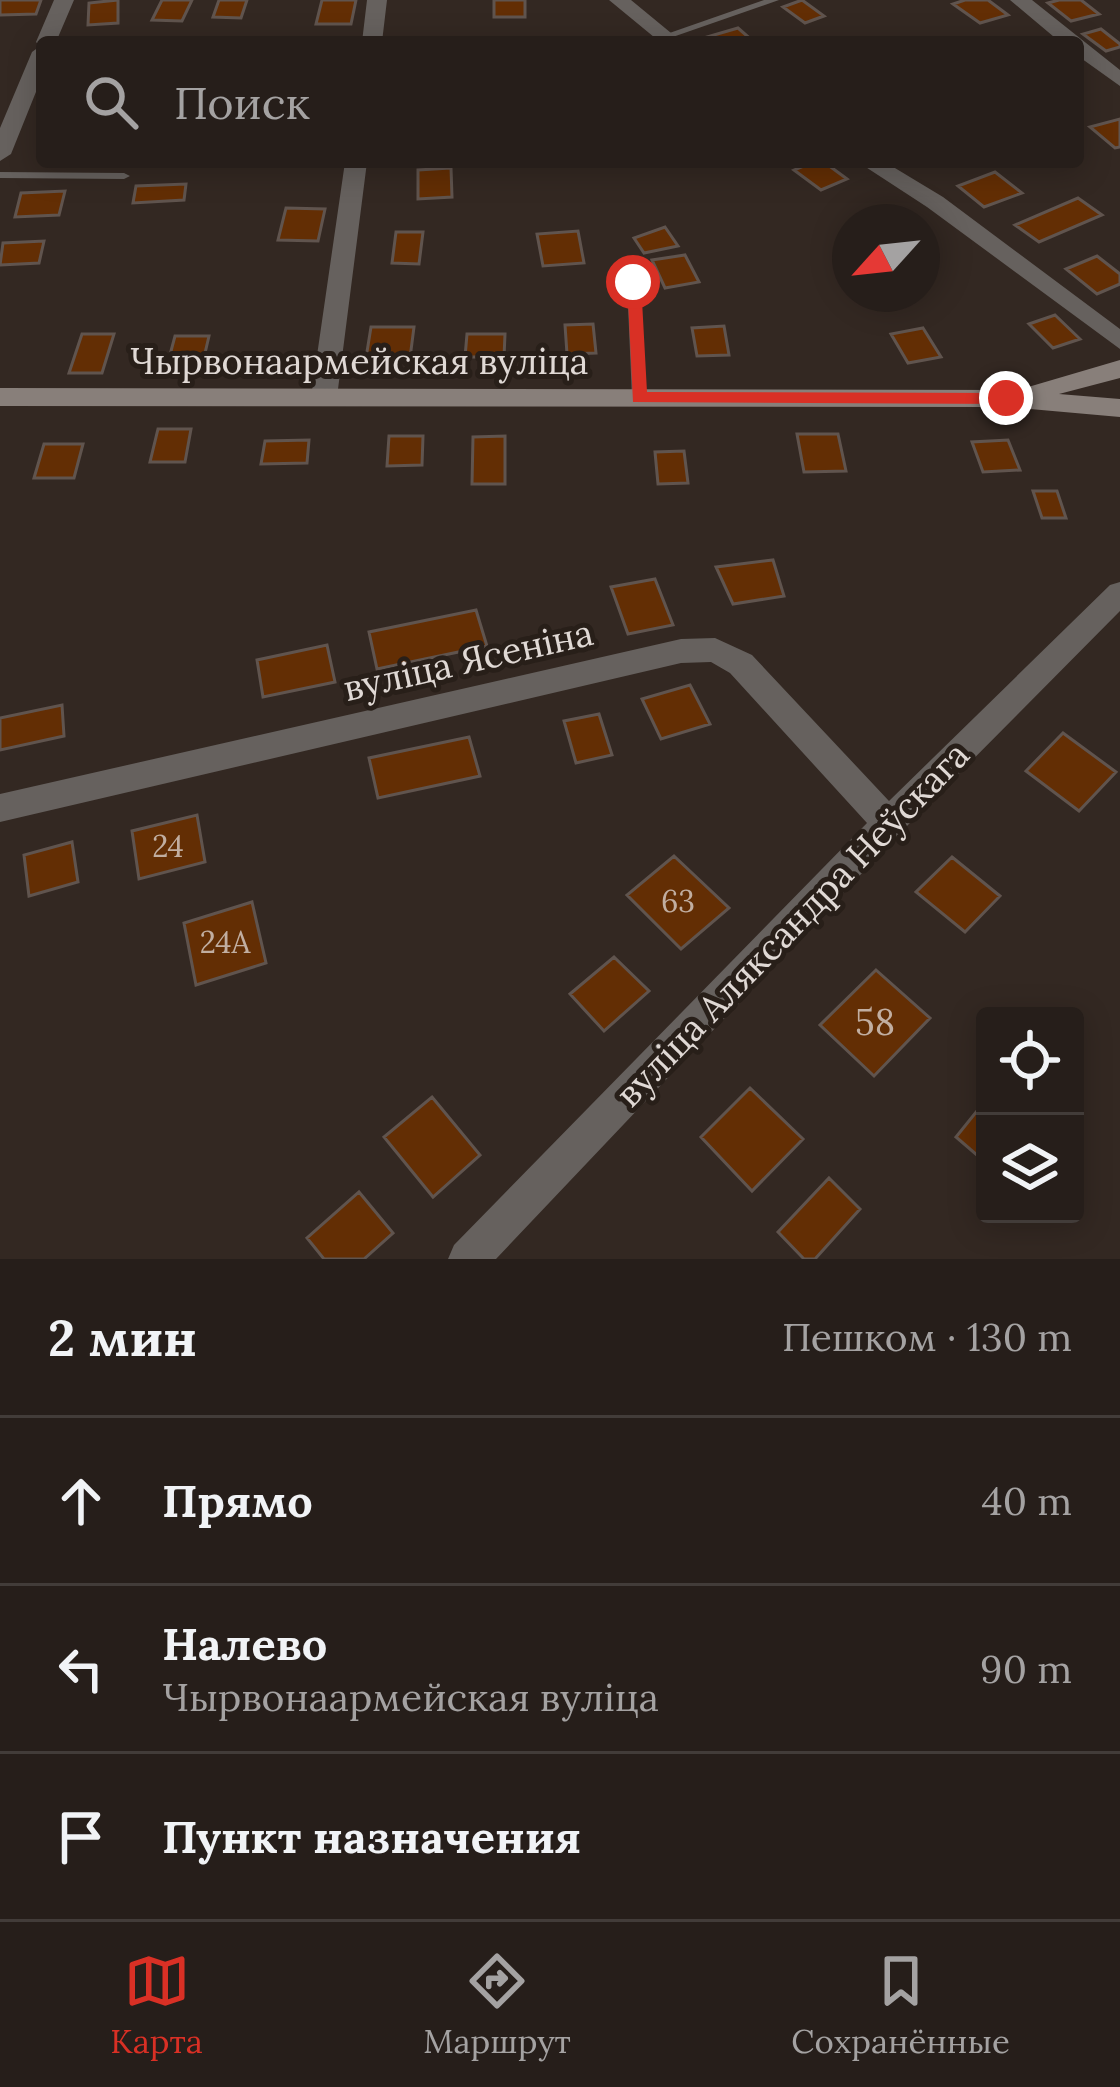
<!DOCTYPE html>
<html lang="ru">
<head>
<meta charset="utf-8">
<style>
	body { margin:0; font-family:Lora,serif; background:#2e2723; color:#f1f3f6 }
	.controls { position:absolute; right:36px; bottom:36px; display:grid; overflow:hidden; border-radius:12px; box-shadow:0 6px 30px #0003 }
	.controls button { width:108px; height:108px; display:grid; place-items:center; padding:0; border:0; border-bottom:3px solid #423c39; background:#261e1a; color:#f1f3f6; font:60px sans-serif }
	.compass { position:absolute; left:832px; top:204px; width:108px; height:108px; border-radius:50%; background:#261e1a; box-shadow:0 6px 30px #0003; rotate:243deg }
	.stop { position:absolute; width:36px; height:36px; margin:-27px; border:9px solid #d93025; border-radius:50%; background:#fff }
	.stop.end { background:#d93025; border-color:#fff; box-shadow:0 3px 12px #0008 }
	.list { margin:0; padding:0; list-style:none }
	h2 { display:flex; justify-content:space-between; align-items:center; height:156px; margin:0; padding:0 48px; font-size:51px }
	h2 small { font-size:39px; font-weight:400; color:#a4a2a2 }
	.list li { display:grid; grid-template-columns:78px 1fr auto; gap:36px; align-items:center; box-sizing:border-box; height:168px; padding:0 48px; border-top:3px solid #423c39 }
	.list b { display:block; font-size:45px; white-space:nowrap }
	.list p { margin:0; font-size:39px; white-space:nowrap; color:#a4a2a2 }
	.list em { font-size:39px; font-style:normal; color:#a4a2a2 }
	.icon { flex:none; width:66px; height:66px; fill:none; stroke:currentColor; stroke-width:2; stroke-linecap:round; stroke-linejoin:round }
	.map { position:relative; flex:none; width:1120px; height:1259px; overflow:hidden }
	.search { position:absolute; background:#261e1a; box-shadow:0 6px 30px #0003; left:36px; right:36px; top:36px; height:132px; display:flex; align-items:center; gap:30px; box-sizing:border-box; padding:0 42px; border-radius:12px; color:#a4a2a2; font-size:45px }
	.sheet { height:660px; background:#261e1a }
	nav { display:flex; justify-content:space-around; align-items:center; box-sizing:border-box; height:168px; border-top:3px solid #423c39; background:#261e1a; font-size:33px; color:#a4a2a2 }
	nav a { display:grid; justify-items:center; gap:6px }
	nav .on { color:#d93025 }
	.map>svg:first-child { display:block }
	.building { fill:#632e04; stroke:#60544e; stroke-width:3 }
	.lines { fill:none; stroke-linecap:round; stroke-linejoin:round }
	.lane { fill:#66615e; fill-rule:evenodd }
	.street { fill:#66615e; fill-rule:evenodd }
	.secondary { fill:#887f7a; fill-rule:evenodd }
	.route { fill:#d93025 }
	.labels { text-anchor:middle; stroke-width:10; stroke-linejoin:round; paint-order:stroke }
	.number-label { font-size:30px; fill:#c1aea1 }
	.street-label { font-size:36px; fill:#e0d9d5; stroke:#281f19 }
	.near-number-label { font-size:36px; fill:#c1aea1 }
</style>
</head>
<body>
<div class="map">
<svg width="1120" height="1259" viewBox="0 0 1120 1259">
	<rect width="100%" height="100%" fill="#332822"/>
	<path class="building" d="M 0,0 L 41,0 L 36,14 L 0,15 Z
		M 118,0 L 118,23 L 88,25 L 89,3 Z
		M 162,0 L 192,0 L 182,21 L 152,20 Z
		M 219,0 L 247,0 L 241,18 L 213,17 Z
		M 322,0 L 356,0 L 351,24 L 316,24 Z
		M 494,0 L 525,0 L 525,17 L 494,17 Z
		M 802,0 L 824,16 L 805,23 L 783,7 Z
		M 965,0 L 988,0 L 1008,15 L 980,23 L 953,4 Z
		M 1059,0 L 1081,0 L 1099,14 L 1071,21 L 1048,3 Z
		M 738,28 L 754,42 L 712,42 L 707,37 Z
		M 1101,29 L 1120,44 L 1120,47 L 1106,51 L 1083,34 Z
		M 1120,119 L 1120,147 L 1115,148 L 1090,127 Z
		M 813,162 L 824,162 L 847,179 L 821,190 L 794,170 Z
		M 451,168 L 452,197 L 418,199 L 418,170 Z
		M 995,172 L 1022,193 L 984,207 L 958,186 Z
		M 186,184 L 184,200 L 133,203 L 136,186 Z
		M 65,191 L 59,215 L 15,217 L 21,193 Z
		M 1078,198 L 1102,215 L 1039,242 L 1015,225 Z
		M 286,208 L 325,209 L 318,241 L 278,240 Z
		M 665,227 L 678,246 L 644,253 L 634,238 Z
		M 578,231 L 584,263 L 543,266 L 537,234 Z
		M 396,232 L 423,232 L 419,264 L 392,263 Z
		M 44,241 L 39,263 L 0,265 L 3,243 Z
		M 685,255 L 699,282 L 665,288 L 652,260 Z
		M 1097,256 L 1120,274 L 1120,284 L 1097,294 L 1066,269 Z
		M 1055,315 L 1080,339 L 1053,348 L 1029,324 Z
		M 593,324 L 596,353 L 567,354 L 565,325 Z
		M 724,326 L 729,355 L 697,356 L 692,328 Z
		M 371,327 L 414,327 L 410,358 L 366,358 Z
		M 923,328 L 941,357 L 908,363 L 891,334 Z
		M 82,334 L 114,334 L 102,373 L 69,373 Z
		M 467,334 L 505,334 L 504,357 L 465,357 Z
		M 175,336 L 209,336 L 202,366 L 167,366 Z
		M 158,429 L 191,429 L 185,462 L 150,462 Z
		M 797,434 L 838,434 L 846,471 L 804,472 Z
		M 389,436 L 423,436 L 422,465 L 387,466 Z
		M 505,436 L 505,484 L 472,484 L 473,437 Z
		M 309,440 L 307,463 L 261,464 L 265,441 Z
		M 1008,440 L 1020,470 L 983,472 L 972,442 Z
		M 44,444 L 83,444 L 74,478 L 34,478 Z
		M 684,451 L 688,483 L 658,484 L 655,452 Z
		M 1033,491 L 1057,491 L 1066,518 L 1042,518 Z
		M 773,560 L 784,596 L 733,604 L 716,567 Z
		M 655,579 L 673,625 L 628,634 L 611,587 Z
		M 476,610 L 487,646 L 377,669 L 369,632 Z
		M 327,645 L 335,682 L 263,697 L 257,660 Z
		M 690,685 L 710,724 L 661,739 L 642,699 Z
		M 62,705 L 64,736 L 0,750 L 0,718 Z
		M 599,714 L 612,755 L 576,763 L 564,721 Z
		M 1063,733 L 1116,772 L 1079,811 L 1026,771 Z
		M 469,737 L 480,776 L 378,798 L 369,758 Z
		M 197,815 L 205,862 L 139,879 L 132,831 Z
		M 72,842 L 78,882 L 29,896 L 24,855 Z
		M 674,856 L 729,908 L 681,949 L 627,895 Z
		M 952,857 L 1000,896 L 965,932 L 916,892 Z
		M 252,902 L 266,963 L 196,985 L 184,923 Z
		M 614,957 L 649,991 L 604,1031 L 570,994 Z
		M 876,970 L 930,1018 L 874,1076 L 820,1025 Z
		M 750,1088 L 803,1139 L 752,1191 L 701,1137 Z
		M 432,1097 L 480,1155 L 433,1197 L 384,1137 Z
		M 985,1101 L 985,1162 L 956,1137 Z
		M 829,1178 L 860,1209 L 815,1259 L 804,1259 L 778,1232 Z
		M 359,1192 L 393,1233 L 364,1259 L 324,1259 L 307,1238 Z"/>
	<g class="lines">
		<path class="lane" d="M 764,0 L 779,0 L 667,39 L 658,37 Z
			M 0,172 L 124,173 L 130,176 L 124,179 L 0,178 Z
			M 633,278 L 639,282 L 646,398 L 639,402 L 632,398 L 627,282 Z"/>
		<path class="street" d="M 54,0 L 74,0 L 56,42 L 42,42 L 42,77 L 11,154 L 0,161 L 0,128 L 32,52 L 40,46 L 36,42 Z
			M 367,0 L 387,0 L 382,42 L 362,42 Z
			M 609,0 L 631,0 L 682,42 L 660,42 Z
			M 1010,0 L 1032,0 L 1120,70 L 1120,86 L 1078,56 L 1078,42 L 1060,42 Z
			M 345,162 L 367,162 L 337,397 L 324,406 L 311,397 Z
			M 858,162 L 885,162 L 943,197 L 1120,329 L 1120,349 L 927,207 Z
			M 1120,582 L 1120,611 L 900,833 L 496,1259 L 448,1259 L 454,1245 L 867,823 L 730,673 L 711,662 L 681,663 L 0,822 L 0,794 L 681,639 L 715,638 L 752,655 L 889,801 L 1110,585 Z"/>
		<path class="secondary" d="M 1120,360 L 1120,378 L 1059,394 L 1120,399 L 1120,417 L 1007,407 L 0,406 L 0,388 L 1018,390 Z"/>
	</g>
	<path class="route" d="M 627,278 L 641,282 L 647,392 L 1006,393 L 1015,398 L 1006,404 L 633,402 Z"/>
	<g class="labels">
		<g class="number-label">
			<text x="168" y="857">24</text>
			<text x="678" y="912">63</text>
			<text x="225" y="953">24А</text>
		</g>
		<g class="street-label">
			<text x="359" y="374">Чырвонаармейская вуліца</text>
			<text transform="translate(468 660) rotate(-13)" y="13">вуліца Ясеніна</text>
			<text transform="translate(792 924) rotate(-46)" y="13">вуліца Аляксандра Неўскага</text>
		</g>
		<g class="near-number-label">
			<text x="875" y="1035">58</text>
		</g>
	</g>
</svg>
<div class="controls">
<button><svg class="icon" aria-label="locate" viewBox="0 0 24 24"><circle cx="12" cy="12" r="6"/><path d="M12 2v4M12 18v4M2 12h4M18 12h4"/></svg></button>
<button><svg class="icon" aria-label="layers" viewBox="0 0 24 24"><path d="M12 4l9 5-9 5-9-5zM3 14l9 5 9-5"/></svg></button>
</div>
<svg class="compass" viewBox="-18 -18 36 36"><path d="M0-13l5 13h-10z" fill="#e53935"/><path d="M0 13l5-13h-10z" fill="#a4a2a2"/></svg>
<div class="stop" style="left:633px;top:282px"></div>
<div class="stop end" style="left:1006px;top:398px"></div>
<div class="search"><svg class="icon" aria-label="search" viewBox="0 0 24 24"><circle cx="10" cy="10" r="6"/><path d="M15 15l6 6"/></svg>Поиск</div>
</div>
<section class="sheet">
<h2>2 мин<small>Пешком · 130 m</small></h2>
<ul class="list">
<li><svg class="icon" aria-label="ahead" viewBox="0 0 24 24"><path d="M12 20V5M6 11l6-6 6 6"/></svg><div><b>Прямо</b></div><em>40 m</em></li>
<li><svg class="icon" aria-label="left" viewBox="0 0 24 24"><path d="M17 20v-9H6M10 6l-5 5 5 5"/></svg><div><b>Налево</b><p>Чырвонаармейская вуліца</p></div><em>90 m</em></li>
<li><svg class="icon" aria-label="arrive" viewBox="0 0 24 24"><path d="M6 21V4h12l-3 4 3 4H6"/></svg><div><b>Пункт назначения</b></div></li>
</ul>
</section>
<nav>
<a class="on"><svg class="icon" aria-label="map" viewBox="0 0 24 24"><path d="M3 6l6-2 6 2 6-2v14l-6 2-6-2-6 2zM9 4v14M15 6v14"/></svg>Карта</a>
<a><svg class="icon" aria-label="directions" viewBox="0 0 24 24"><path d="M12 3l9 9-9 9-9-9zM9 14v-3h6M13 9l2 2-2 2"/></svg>Маршрут</a>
<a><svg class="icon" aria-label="saved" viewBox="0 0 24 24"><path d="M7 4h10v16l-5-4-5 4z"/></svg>Сохранённые</a>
</nav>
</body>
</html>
